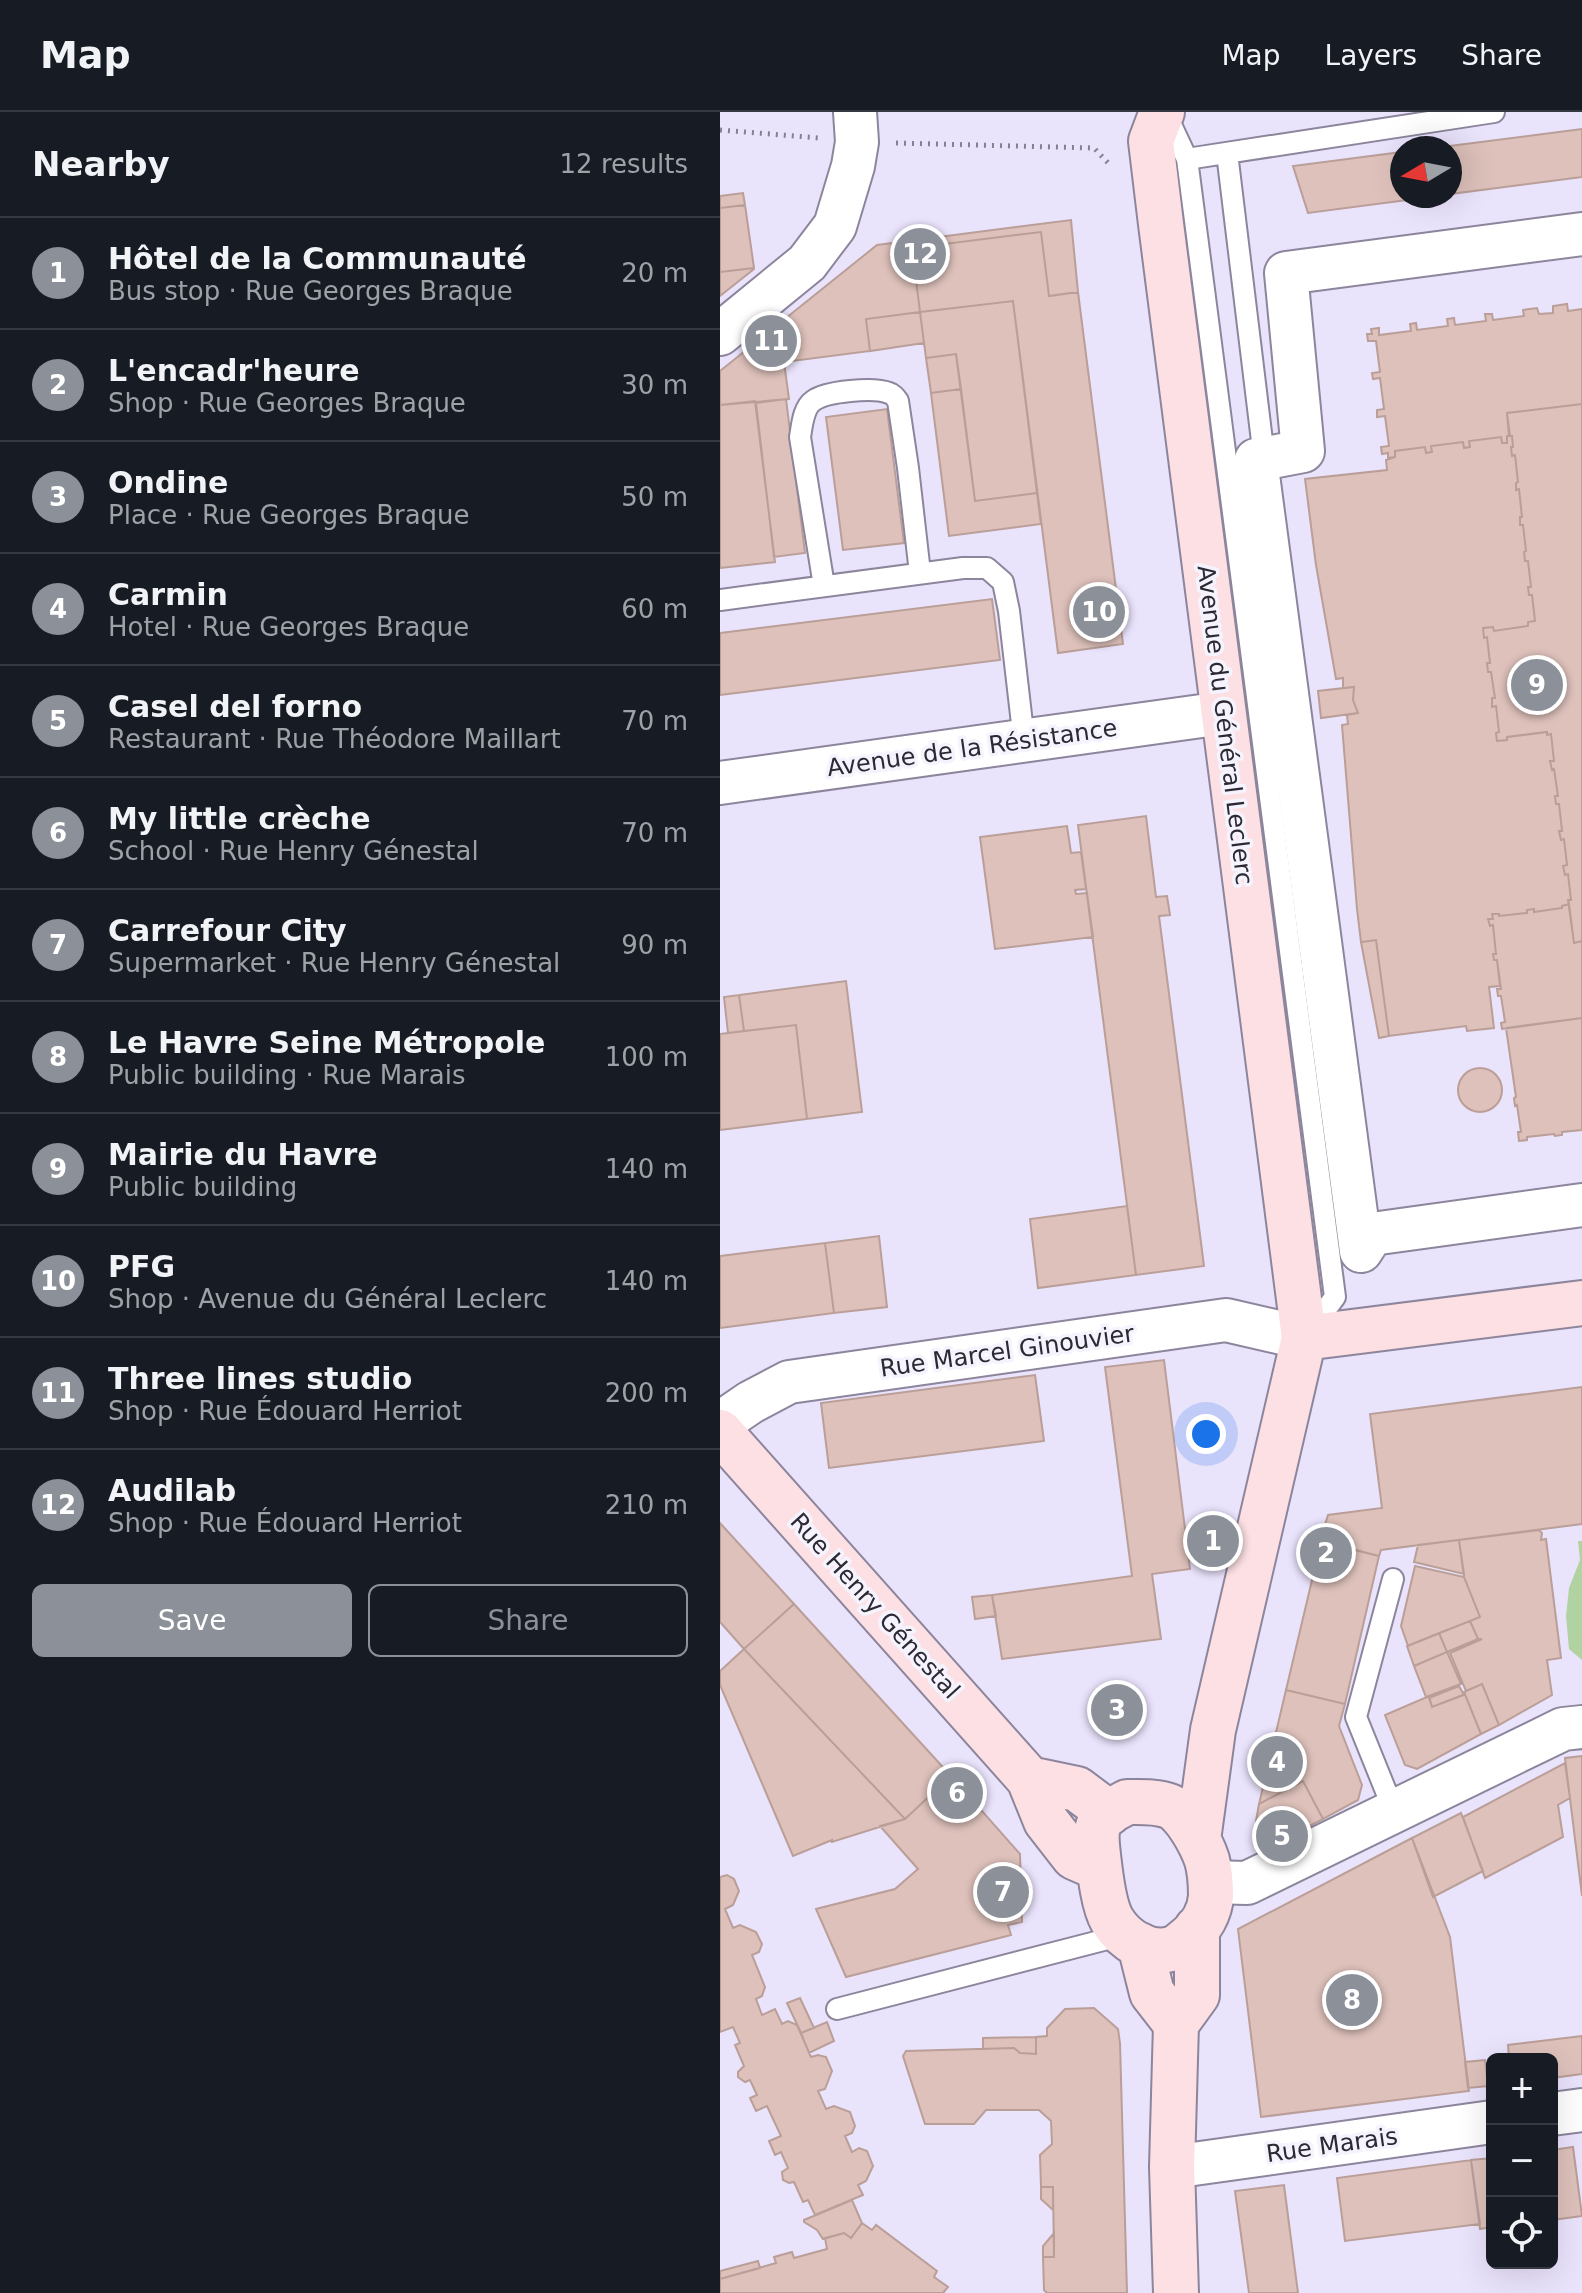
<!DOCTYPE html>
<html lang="en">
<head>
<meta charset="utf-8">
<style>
	body { margin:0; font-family:"DejaVu Sans",sans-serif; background:#242831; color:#f1f3f6 }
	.controls { position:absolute; right:24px; bottom:24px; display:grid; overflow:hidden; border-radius:12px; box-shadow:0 8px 32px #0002 }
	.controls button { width:72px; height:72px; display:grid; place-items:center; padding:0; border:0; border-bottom:2px solid #363941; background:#171b24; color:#f1f3f6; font:40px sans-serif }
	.compass { position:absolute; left:670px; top:24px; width:72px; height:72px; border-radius:50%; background:#171b24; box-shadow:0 8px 32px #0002; rotate:260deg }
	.you { position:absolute; left:486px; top:1322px; width:28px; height:28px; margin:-20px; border:6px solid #fff; border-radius:50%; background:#1a73e8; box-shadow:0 0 0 12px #1a73e833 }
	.badge { display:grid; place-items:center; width:52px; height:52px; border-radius:50%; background:#8c9099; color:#fff; font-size:26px; font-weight:700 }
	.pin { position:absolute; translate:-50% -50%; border:4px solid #fff; box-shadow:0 2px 8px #0006 }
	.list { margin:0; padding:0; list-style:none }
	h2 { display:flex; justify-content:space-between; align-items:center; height:104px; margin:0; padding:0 32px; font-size:34px }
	h2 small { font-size:26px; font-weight:400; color:#9ea1a6 }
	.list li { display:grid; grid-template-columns:52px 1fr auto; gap:24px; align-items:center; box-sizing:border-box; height:112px; padding:0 32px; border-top:2px solid #363941 }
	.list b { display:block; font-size:30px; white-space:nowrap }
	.list p { margin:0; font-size:26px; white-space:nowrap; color:#9ea1a6 }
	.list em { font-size:26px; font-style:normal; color:#9ea1a6 }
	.actions { display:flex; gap:16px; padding:24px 32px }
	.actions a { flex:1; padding:18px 0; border:2px solid #8c9099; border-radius:12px; text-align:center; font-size:28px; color:#8c9099 }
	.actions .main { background:#8c9099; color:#fff }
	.icon { flex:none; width:44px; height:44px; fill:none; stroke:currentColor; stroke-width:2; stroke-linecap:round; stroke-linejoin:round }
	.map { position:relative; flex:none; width:862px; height:2181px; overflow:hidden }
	header { display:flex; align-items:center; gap:48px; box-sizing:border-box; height:112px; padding:0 40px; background:#171b24; border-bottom:2px solid #363941 }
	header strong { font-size:38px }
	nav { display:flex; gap:44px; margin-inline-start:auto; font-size:28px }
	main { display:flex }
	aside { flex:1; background:#171b24 }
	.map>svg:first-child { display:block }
	.green { fill:#b1d3a1 }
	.building { fill:#dec1bb; stroke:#ba9e98; stroke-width:2 }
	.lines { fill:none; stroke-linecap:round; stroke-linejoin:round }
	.lane-casing { stroke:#8c859c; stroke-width:24 }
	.street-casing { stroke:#8c859c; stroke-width:46 }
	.secondary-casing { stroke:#8c859c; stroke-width:48 }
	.path { stroke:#858090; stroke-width:5; stroke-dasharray:2 6; stroke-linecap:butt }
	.lane { stroke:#fff; stroke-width:20 }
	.street { stroke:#fff; stroke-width:42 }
	.secondary { stroke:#fce0e3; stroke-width:44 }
	.labels { text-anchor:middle; stroke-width:7; stroke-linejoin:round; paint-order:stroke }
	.street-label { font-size:24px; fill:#2c2932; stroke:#f5f3fd }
</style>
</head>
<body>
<header>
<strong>Map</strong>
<nav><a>Map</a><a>Layers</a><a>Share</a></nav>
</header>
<main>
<aside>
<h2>Nearby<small>12 results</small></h2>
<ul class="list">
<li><span class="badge">1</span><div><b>Hôtel de la Communauté</b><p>Bus stop · Rue Georges Braque</p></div><em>20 m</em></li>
<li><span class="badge">2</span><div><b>L'encadr'heure</b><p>Shop · Rue Georges Braque</p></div><em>30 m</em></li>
<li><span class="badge">3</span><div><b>Ondine</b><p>Place · Rue Georges Braque</p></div><em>50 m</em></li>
<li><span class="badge">4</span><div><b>Carmin</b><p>Hotel · Rue Georges Braque</p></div><em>60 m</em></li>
<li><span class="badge">5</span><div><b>Casel del forno</b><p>Restaurant · Rue Théodore Maillart</p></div><em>70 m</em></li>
<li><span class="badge">6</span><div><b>My little crèche</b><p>School · Rue Henry Génestal</p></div><em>70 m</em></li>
<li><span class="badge">7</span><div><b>Carrefour City</b><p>Supermarket · Rue Henry Génestal</p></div><em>90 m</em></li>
<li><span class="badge">8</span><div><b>Le Havre Seine Métropole</b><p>Public building · Rue Marais</p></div><em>100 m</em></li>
<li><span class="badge">9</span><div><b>Mairie du Havre</b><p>Public building</p></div><em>140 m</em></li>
<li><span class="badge">10</span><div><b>PFG</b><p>Shop · Avenue du Général Leclerc</p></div><em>140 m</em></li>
<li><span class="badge">11</span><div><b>Three lines studio</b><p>Shop · Rue Édouard Herriot</p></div><em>200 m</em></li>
<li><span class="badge">12</span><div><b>Audilab</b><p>Shop · Rue Édouard Herriot</p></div><em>210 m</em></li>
</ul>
<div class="actions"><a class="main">Save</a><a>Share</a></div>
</aside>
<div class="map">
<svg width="862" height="2181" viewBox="0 0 862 2181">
	<rect width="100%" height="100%" fill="#eae3fc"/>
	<path class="green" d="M 858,1429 L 862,1429 L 862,1548 L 849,1537 L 846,1504 L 849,1476 L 860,1448 Z"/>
	<path class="building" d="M 862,17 L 862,65 L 730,82 L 730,36 L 714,36 Z
		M 682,40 L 682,84 L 718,84 L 588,101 L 573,54 Z
		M 23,81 L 25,93 L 0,96 L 0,84 Z
		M 25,93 L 34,156 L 0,160 L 0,96 Z
		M 351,108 L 358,180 L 329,184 L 321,120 L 192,136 L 200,200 L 146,207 L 150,239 L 64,250 L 69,287 L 0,293 L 0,259 L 157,133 Z
		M 321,120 L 329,184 L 358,180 L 403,532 L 338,541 L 293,189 L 200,200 L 192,136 Z
		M 34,156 L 34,157 L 0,184 L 0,160 Z
		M 293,189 L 317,381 L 255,389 L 236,242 L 206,246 L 200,200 Z
		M 847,192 L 848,199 L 862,197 L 862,292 L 787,301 L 790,324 L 787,324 L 787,331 L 782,331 L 781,325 L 749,329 L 750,335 L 744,336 L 743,330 L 711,334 L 712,340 L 706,341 L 705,335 L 675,339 L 675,345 L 668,346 L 668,341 L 662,342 L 661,335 L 669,334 L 665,304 L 657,305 L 657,298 L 664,297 L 660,266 L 653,267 L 652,261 L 660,260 L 656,229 L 648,229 L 647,222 L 652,222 L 651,217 L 659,216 L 659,223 L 691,219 L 690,212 L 696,211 L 697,218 L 728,214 L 727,207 L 734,206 L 735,213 L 766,209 L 765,202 L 772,202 L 773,208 L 804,204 L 803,198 L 817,196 L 819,202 L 833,201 L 833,194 Z
		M 200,200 L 204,231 L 150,239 L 146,207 Z
		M 236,242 L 241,277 L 211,281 L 206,246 Z
		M 241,277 L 255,389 L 317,381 L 321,412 L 229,424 L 211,281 Z
		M 66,287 L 85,441 L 54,445 L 36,291 Z
		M 35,289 L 55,450 L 0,456 L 0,293 Z
		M 862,292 L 862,829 L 854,831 L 848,788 L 851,788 L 848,762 L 845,763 L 843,754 L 847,753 L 844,727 L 841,728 L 839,719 L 842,719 L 839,692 L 836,692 L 835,684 L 838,684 L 834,657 L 832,658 L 830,649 L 834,649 L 831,622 L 827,623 L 827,620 L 787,625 L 787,628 L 777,629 L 776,621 L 779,620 L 776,594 L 772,595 L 772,586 L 775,586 L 771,560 L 768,560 L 767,551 L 770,551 L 767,525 L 764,526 L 763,516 L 773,515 L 774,519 L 808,514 L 808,510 L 815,509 L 812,483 L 809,483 L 808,475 L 811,475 L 808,449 L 805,449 L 804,440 L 806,439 L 803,413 L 800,413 L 800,405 L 802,405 L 799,377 L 796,378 L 796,371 L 798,370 L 795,343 L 792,344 L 791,335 L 793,335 L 792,324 L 789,324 L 787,301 Z
		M 167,297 L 184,431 L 123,438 L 106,305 Z
		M 787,324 L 792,324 L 793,335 L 791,335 L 792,344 L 795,343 L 798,370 L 796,371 L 796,378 L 799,377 L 802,405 L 800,405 L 800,413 L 803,413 L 806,439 L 804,440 L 805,449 L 808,449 L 811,475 L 808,475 L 809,483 L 812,483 L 815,509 L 808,510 L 808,514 L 774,519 L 773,515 L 763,516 L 764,526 L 767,525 L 770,551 L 767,551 L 768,560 L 771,560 L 775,586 L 772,586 L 772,595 L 776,594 L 779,620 L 776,621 L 777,629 L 787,628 L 787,625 L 827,620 L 827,623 L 831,622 L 834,649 L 830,649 L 832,658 L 834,657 L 838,684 L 835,684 L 836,692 L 839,692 L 842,719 L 839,719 L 841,728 L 844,727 L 847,753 L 843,754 L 845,763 L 848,762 L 851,788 L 848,788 L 849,792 L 842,794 L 842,796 L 814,800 L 814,797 L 807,798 L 807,801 L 779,804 L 779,802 L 772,802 L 773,807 L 768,807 L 770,814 L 773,813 L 776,842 L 773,842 L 774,848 L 777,848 L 780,874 L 769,875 L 774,916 L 747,919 L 746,914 L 669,924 L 656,828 L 641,830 L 637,797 L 622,613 L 628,612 L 627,603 L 638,601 L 633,588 L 634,575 L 623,576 L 623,566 L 616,567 L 596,453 L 585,367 L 667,358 L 666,348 L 675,345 L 675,339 L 705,335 L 706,341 L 712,340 L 711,334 L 743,330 L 744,336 L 750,335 L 749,329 L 781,325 L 782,331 L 787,331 Z
		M 272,487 L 280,548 L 0,583 L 0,521 Z
		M 634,575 L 633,588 L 638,601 L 601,606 L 598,579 Z
		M 426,704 L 436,785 L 447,784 L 450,803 L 439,804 L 484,1154 L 416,1163 L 358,713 Z
		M 347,714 L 351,741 L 361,740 L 366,777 L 355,778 L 356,782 L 367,781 L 373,825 L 275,837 L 260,725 Z
		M 849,792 L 854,831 L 862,829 L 862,906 L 782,917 L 781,911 L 785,910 L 781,884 L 778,884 L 777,877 L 781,877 L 777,848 L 774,848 L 773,842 L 776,842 L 773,813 L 770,814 L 768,807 L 773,807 L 772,802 L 779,802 L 779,804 L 807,801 L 807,798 L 814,797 L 814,800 L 842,796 L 842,794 Z
		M 656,828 L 669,924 L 659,926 L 641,830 Z
		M 126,869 L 142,1000 L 87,1007 L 76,913 L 24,919 L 19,883 Z
		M 19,883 L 24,919 L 8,921 L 4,885 Z
		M 862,906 L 862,1018 L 842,1020 L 842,1023 L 835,1024 L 834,1022 L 807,1025 L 807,1028 L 799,1029 L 798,1020 L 801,1020 L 797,993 L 795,994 L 794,986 L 796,985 L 786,916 Z
		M 76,913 L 87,1007 L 0,1018 L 0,922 Z
		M738 978a22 22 0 1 1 44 0a22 22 0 1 1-44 0Z
		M 407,1094 L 416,1163 L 318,1176 L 310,1107 Z
		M 159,1124 L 167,1195 L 114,1201 L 105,1131 Z
		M 105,1131 L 114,1201 L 0,1216 L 0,1144 Z
		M 444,1248 L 470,1457 L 432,1462 L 441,1527 L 282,1547 L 272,1483 L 412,1464 L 385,1255 Z
		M 315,1263 L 324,1329 L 109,1356 L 101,1291 Z
		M 862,1275 L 862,1412 L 661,1438 L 659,1444 L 600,1429 L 608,1403 L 662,1396 L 650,1302 Z
		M 0,1411 L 74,1492 L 24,1537 L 0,1510 Z
		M 819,1418 L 822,1421 L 821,1428 L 826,1427 L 841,1546 L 827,1548 L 832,1583 L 779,1613 L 762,1572 L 746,1579 L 730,1541 L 762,1527 L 758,1527 L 750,1509 L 760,1505 L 744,1465 L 739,1428 Z
		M 739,1428 L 744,1462 L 694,1450 L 698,1433 Z
		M 601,1430 L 659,1444 L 625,1592 L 566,1578 Z
		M 695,1454 L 744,1465 L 760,1505 L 688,1534 L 681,1514 Z
		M 272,1483 L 276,1504 L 255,1507 L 252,1485 Z
		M 74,1492 L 231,1664 L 185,1707 L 24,1537 Z
		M 750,1509 L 758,1527 L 727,1540 L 719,1521 Z
		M 719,1521 L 727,1540 L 694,1554 L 687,1534 Z
		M 24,1537 L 185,1707 L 112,1730 L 112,1728 L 73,1744 L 0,1573 L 0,1559 Z
		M 727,1540 L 741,1572 L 706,1585 L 694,1554 Z
		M 762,1572 L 779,1613 L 761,1622 L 744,1580 Z
		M 739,1574 L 744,1583 L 712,1595 L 709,1586 Z
		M 566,1578 L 625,1592 L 619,1614 L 642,1673 L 638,1688 L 603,1707 L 583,1669 L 539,1692 Z
		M 745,1582 L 761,1622 L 697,1657 L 685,1653 L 665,1603 L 709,1584 L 712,1595 Z
		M 862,1644 L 862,1784 L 845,1646 Z
		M 845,1651 L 850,1686 L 838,1693 L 843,1725 L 765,1766 L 743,1705 Z
		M 231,1664 L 300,1742 L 302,1810 L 288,1813 L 291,1823 L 126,1865 L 96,1797 L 175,1777 L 198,1757 L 160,1714 L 185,1707 Z
		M 583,1669 L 603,1707 L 549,1735 L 536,1709 L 539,1692 Z
		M 741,1701 L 763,1759 L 713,1785 L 692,1726 Z
		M 692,1726 L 730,1825 L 749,1979 L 541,2005 L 518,1817 Z
		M 7,1763 L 14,1767 L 19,1779 L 13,1793 L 5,1797 L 13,1816 L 20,1813 L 36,1820 L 42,1832 L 39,1840 L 32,1843 L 45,1875 L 42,1884 L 36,1887 L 42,1903 L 55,1897 L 62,1912 L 68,1909 L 77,1913 L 91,1945 L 98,1943 L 106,1945 L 112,1959 L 105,1977 L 98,1979 L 106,1997 L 114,1994 L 130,2000 L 135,2014 L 132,2021 L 125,2024 L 132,2040 L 139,2036 L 147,2039 L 153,2054 L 146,2069 L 138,2073 L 143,2083 L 95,2103 L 88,2088 L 83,2090 L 74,2070 L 69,2071 L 63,2068 L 62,2060 L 68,2056 L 61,2040 L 55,2043 L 49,2029 L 61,2024 L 47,1994 L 36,1999 L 30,1986 L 37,1983 L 30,1968 L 25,1970 L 18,1965 L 18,1960 L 24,1954 L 15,1933 L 20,1931 L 13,1915 L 0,1920 L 0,1765 Z
		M 80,1886 L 94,1916 L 81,1921 L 67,1891 Z
		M 374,1896 L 398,1917 L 400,1931 L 407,2181 L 327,2181 L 324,2178 L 323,2145 L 334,2145 L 333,2075 L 321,2075 L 320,2043 L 332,2032 L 331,2009 L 319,1998 L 266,1998 L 254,2012 L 205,2012 L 183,1944 L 186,1939 L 294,1936 L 300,1941 L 316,1942 L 316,1925 L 327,1924 L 327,1916 L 345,1897 Z
		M 107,1910 L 114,1929 L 89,1941 L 81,1921 Z
		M 862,1924 L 862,1962 L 832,1966 L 832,1947 L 789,1947 L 788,1933 Z
		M 316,1925 L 316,1942 L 300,1941 L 294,1936 L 263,1937 L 263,1926 Z
		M 765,1948 L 768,1974 L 748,1976 L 745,1950 Z
		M 853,2035 L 862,2104 L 832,2108 L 832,2038 Z
		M 772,2046 L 772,2115 L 760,2117 L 751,2048 Z
		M 751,2048 L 760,2112 L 625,2129 L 617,2066 Z
		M 564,2073 L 578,2181 L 529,2181 L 515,2079 Z
		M 321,2075 L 333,2075 L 333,2098 L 321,2087 Z
		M 132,2088 L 142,2111 L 131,2126 L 124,2121 L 103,2127 L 97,2118 L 84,2110 L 84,2108 Z
		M 142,2111 L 152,2118 L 156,2113 L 217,2159 L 214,2165 L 228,2175 L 223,2181 L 0,2181 L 0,2167 L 56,2151 L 54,2145 L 72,2140 L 74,2146 L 107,2137 L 105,2126 L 124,2121 L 131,2126 Z
		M 334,2121 L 334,2145 L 323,2145 L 323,2134 Z
		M 38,2149 L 40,2156 L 0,2167 L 0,2159 Z"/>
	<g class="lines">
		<g class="lane-casing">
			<path id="lane" d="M 445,0 L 467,47 L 615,1185 L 588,1221
				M 507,41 L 542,329
				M 467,47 L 774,0
				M 104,474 L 80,325 C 82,314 83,296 93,289 C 106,279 154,275 169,281 C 173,282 175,285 178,289 L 188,356 L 200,461
				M 0,488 L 243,456 L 267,456 L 283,470 L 289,499 L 304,629
				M 673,1467 L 636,1605 L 674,1699
				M 117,1897 L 403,1823"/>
		</g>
		<g class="street-casing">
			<path id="street" d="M 0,222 L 87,151 L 115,114 L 133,54 L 137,30 L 135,0
				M 0,671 L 503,601
				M 641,1139 L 536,348 L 583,339 L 566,161 L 862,122
				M 641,1139 L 652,1122 L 862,1093
				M 0,1311 L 31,1290 L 69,1270 L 506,1208 L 584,1226
				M 490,1770 L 527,1771 L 843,1617 L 862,1615
				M 832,2002 L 862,1998
				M 452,2055 L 772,2010"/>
		</g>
		<g class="secondary-casing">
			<path id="secondary" d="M 442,0 L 431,29 L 441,112 L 584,1226 L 493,1618 L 478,1728
				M 584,1226 L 862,1191
				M 0,1320 L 309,1667 L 326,1709 L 354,1745 L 379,1756
				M 309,1667 L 357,1677 L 389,1701
				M 407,1690 C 421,1690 436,1689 449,1694 C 465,1700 482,1733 487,1748 C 490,1759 491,1773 491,1784 C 490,1800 481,1816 468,1826 C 464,1829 458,1835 454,1836 C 430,1845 404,1828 392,1808 C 383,1792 380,1760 378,1743 C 377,1733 375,1721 379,1712 C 383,1701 397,1696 407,1690 Z
				M 420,1833 L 432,1881 L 456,1912
				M 456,2181 L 452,2055 L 456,1912 L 477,1883 L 477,1816"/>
		</g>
		<path class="path" d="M 0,18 L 99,26
			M 176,31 L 374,36 L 391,54"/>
		<use href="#lane" class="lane"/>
		<use href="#street" class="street"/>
		<use href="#secondary" class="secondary"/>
	</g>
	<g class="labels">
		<g class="street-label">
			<text transform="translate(505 613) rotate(83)" y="8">Avenue du Général Leclerc</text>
			<text transform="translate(252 636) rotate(-8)" y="8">Avenue de la Résistance</text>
			<text transform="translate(287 1239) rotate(-8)" y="8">Rue Marcel Ginouvier</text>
			<text transform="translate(155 1494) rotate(48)" y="8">Rue Henry Génestal</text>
			<text transform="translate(612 2033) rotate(-8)" y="8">Rue Marais</text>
		</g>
	</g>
</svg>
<div class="controls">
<button>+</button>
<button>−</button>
<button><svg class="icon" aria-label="locate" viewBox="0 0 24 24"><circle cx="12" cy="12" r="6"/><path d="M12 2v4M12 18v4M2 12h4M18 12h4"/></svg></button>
</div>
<svg class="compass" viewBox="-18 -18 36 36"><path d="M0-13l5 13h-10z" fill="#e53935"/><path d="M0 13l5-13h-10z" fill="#9ea1a6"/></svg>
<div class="you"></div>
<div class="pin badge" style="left:493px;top:1429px">1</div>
<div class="pin badge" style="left:606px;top:1441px">2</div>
<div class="pin badge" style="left:397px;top:1598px">3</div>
<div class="pin badge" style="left:557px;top:1650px">4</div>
<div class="pin badge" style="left:562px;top:1724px">5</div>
<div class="pin badge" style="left:237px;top:1681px">6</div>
<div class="pin badge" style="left:283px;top:1780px">7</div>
<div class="pin badge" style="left:632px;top:1888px">8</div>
<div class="pin badge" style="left:817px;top:573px">9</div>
<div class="pin badge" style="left:379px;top:500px">10</div>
<div class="pin badge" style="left:51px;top:229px">11</div>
<div class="pin badge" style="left:200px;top:142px">12</div>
</div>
</main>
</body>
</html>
